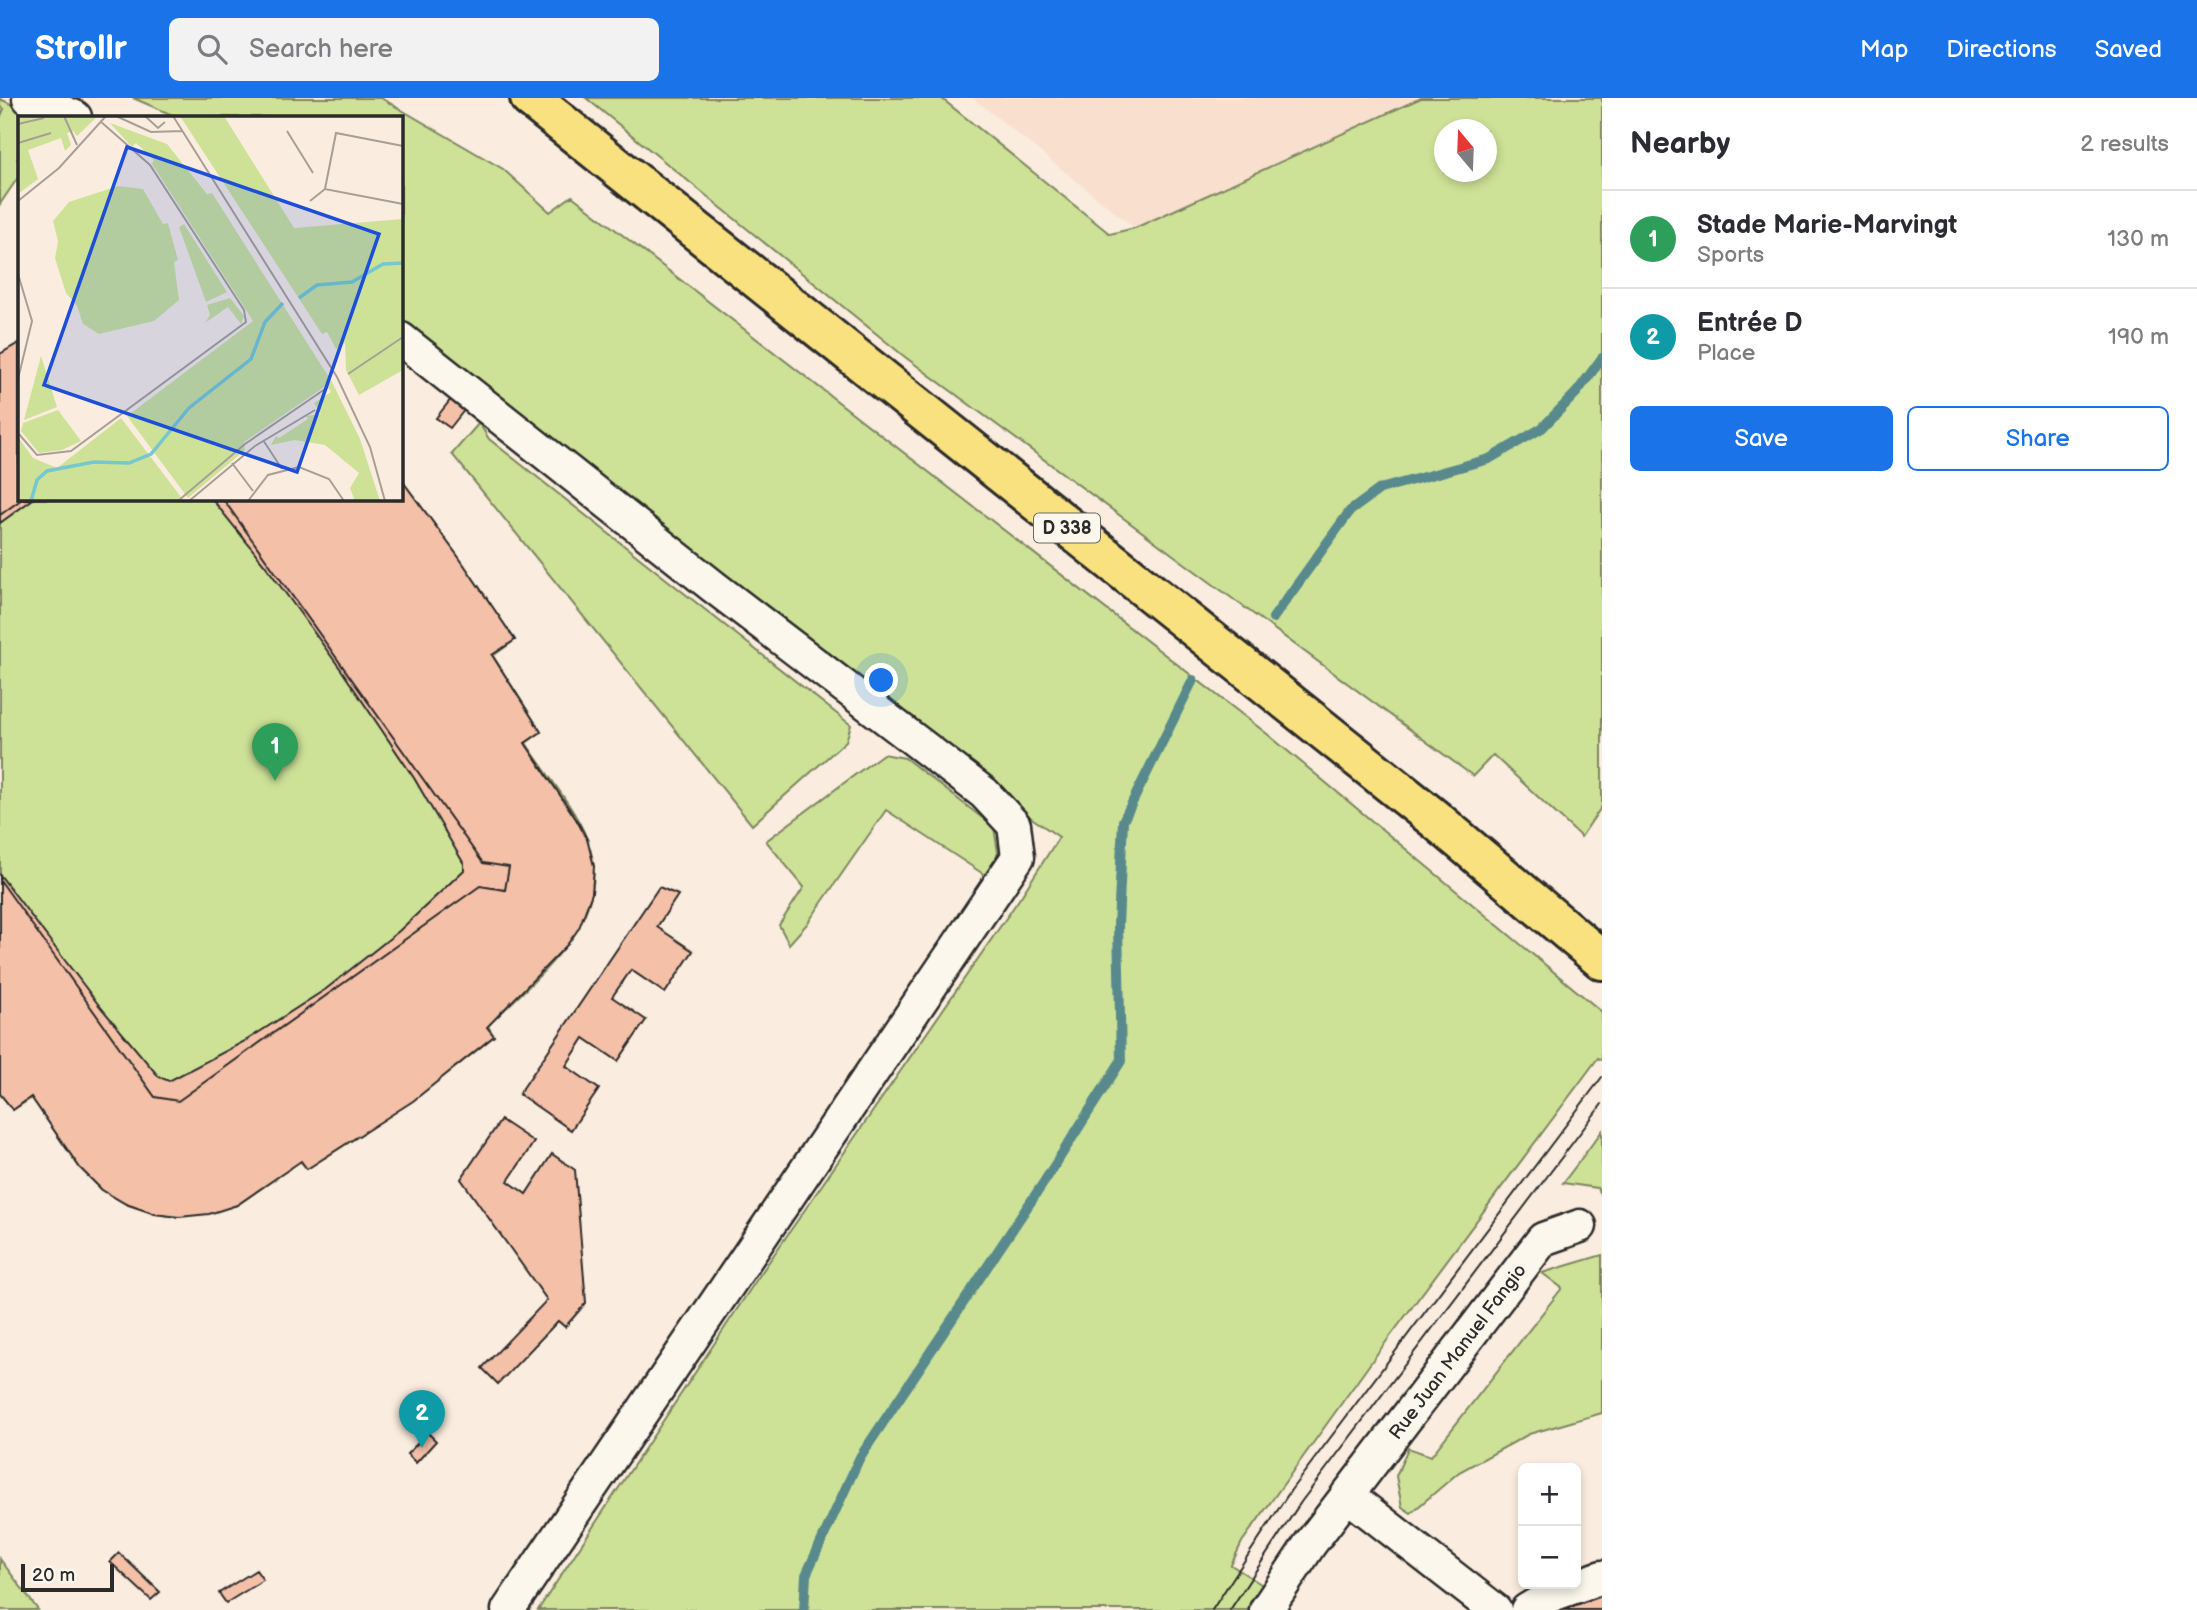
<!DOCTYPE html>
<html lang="en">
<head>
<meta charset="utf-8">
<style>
	body { margin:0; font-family:"Balsamiq Sans",sans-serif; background:#f2f2f3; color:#2b2b33 }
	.controls { position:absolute; right:21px; bottom:21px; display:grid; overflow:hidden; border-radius:10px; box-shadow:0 4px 10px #0003 }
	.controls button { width:63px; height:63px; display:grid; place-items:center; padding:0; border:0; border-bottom:2px solid #e1e1e2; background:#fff; color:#2b2b33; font:35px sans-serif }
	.compass { position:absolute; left:1434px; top:21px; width:63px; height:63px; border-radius:50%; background:#fff; box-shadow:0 4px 10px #0003; rotate:341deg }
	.scale { position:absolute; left:21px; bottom:18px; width:93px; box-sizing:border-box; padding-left:7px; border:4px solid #2b2b2b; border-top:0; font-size:19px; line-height:24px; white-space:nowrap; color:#2b2b2b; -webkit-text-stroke:5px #fbf7ec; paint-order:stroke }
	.you { position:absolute; left:882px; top:583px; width:24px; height:24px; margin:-18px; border:5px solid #fff; border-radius:50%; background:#1a73e8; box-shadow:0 0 0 10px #1a73e833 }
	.badge { display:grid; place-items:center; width:46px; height:46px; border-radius:50%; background:#1a73e8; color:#fff; font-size:23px; font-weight:700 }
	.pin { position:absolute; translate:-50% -58px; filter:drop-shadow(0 2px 4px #0008) }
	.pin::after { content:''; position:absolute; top:37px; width:24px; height:21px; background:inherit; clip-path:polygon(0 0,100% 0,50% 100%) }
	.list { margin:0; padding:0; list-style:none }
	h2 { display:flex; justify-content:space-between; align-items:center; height:91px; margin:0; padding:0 28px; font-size:30px }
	h2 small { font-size:23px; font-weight:400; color:#7c7c81 }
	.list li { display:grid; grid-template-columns:46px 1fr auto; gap:21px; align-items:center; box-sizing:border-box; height:98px; padding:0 28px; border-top:2px solid #e1e1e2 }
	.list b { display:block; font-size:26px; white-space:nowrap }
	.list p { margin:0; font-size:23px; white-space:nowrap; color:#7c7c81 }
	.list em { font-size:23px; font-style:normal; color:#7c7c81 }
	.actions { display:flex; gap:14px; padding:21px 28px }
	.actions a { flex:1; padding:16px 0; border:2px solid #1a73e8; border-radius:10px; text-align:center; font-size:24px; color:#1a73e8 }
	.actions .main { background:#1a73e8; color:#fff }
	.icon { flex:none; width:38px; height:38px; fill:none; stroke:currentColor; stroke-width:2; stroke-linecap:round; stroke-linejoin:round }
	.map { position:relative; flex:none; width:1602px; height:1512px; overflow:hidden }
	header { display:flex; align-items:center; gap:42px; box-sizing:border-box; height:98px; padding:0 35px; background:#1a73e8; color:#fff }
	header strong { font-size:33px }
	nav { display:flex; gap:38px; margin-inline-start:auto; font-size:24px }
	.search { width:490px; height:63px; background:#f2f2f3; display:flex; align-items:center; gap:18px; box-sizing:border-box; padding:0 24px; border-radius:10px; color:#7c7c81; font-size:26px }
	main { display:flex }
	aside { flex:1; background:#fff }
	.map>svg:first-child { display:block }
	.built { fill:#f8dfce }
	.green { fill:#cde297; stroke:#7c8661; stroke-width:2; fill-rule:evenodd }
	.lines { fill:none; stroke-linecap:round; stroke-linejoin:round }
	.stream { stroke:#58898d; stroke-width:10 }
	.building { fill:#f5c0a8; stroke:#2b2b2b; stroke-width:2 }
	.minor-casing { stroke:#2b2b2b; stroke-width:37 }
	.major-casing { stroke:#2b2b2b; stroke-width:44 }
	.minor { stroke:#fbf7ec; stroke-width:32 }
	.major { stroke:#fae180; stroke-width:38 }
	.tram { stroke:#2b2b2b; stroke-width:2 }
	.labels { text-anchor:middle; stroke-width:5; stroke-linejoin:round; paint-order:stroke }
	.shield { fill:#fbf7ec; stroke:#696865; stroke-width:2 }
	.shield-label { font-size:18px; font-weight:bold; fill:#2b2b2b }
	.street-label { font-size:19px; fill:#2b2b2b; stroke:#fbf7ec }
	.inset-river { fill:none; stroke:#76c7cf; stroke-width:3.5 }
	.inset-road { fill:none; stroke:#a79f96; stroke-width:2 }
	.view { fill:#1d4ed8; fill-opacity:0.15; stroke:#1d4ed8; stroke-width:3.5 }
	.inset-edge { fill:none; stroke:#2b2b2b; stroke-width:3.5 }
</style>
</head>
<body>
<header>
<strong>Strollr</strong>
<div class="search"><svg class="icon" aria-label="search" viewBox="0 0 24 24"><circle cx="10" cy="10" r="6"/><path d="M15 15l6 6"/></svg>Search here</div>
<nav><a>Map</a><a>Directions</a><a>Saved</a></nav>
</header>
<main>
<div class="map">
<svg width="1602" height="1512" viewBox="0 0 1602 1512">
	<rect width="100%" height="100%" fill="#faecde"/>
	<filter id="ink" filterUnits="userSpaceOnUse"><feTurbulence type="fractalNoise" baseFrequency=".0143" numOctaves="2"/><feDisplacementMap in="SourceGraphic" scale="14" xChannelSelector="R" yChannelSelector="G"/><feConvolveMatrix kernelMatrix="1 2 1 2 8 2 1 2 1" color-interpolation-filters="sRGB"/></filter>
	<g filter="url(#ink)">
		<path class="built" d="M 973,0 L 1421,0 L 1135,130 Z"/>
		<path class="green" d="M 133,0 L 381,0 L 503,71 L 550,114 L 572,98 L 1266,635 L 1602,914 L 1602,962 L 1598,960 L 1377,1256 L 1242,1444 L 1231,1467 L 1264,1488 L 1249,1512 L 538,1512 L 757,1181 L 1022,797 L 1059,739 L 1010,705 L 401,226 L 401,19 L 177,19 Z
			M 586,0 L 941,0 L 1110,136 L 1135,130 L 1421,0 L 1602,0 L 1602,708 L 1581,739 L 1493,657 L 1473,678 L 905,259 ZM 1444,32 L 1486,32 L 1486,74 L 1444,74 Z
			M 0,1 L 40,19 L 19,19 L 19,58 L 17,61 L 19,63 L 19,78 L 0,106 L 0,20 L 4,11 L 0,9 Z
			M 19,245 L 19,401 L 401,401 L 401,381 L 460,461 L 515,542 L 493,558 L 541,634 L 526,645 C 544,673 575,710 587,741 C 618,820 536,879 488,928 L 494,938 C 435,988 373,1030 307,1071 L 300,1063 L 237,1107 L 179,1119 L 155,1116 L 126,1106 L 102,1092 L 80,1070 L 32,1000 L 13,1012 L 0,996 L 0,256 Z
			M 479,325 L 489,341 L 851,627 L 846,643 L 752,727 L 452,356 Z
			M 883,656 L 905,660 L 994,729 L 998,754 L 991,781 L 886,712 L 807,826 L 789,846 L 779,827 L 804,789 L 766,743 Z
			M 1602,1033 L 1602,1097 L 1597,1090 L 1563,1085 Z
			M 1602,1157 L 1602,1315 L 1529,1336 L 1459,1374 L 1411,1415 L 1402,1409 L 1396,1378 L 1408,1350 L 1431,1358 L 1562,1190 L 1542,1175 Z
			M 0,1461 L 38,1512 L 0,1512 Z"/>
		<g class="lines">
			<path class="stream" d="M 1273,520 L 1350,413 L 1380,391 L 1489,361 L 1542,330 L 1577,294 L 1602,260
				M 804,1512 L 806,1477 L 860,1359 L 1044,1084 L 1121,963 L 1118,827 L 1123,723 L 1193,582"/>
		</g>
		<path class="building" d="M 19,245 L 19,401 L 22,401 L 0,417 L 0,256 Z
			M 452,300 L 465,311 L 450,330 L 436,320 Z
			M 401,381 L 460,461 L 515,542 L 492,557 L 541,634 L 525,645 L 576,721 L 587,741 L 594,768 L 592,795 L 579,830 L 567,847 L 487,929 L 494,938 L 413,1003 L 307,1071 L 301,1063 L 237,1107 L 209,1116 L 179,1119 L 155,1116 L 126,1106 L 102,1092 L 80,1070 L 31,999 L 13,1012 L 0,996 L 0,782 L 155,999 L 178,1003 L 480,788 L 505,792 L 509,769 L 483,765 L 223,401 L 401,401 Z
			M 22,401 L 33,401 L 0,425 L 0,417 Z
			M 212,401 L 223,401 L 483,765 L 509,769 L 505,792 L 480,788 L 178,1003 L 155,999 L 0,782 L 0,777 L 98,906 L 159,979 L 169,983 L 247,942 L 326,891 L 399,833 L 464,772 L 464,766 L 414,680 L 342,573 L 265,467 Z
			M 659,789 L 678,797 L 657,829 L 693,853 L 665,895 L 631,872 L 612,899 L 646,922 L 618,963 L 584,940 L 566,968 L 599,991 L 571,1032 L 519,996 Z
			M 501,1022 L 534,1044 L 508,1083 L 526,1096 L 552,1056 L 575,1072 L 586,1205 L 565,1229 L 558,1223 L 498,1286 L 482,1270 L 547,1202 L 461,1081 Z
			M 428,1335 L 436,1343 L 416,1365 L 407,1356 Z
			M 119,1455 L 160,1494 L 151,1502 L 110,1464 Z
			M 256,1472 L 263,1482 L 226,1505 L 219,1495 Z
			M 1602,1497 L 1602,1512 L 1563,1512 L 1588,1502 Z"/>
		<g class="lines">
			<g class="minor-casing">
				<path id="minor" d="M 29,0 L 75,19
					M 401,241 L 714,489 L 984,695 L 1014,727 L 1018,759 L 508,1512
					M 1347,1397 L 1495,1512
					M 1266,1512 L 1310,1446 L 1543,1141 L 1580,1128
					M 1527,1512 L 1552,1497 L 1602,1479"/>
			</g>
			<g class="major-casing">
				<path id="major" d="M 530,0 L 1436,722 L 1602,862"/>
			</g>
			<use href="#minor" class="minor"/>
			<use href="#major" class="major"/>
			<path class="tram" d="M 1212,1512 L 1291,1392 L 1602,979
				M 1230,1512 L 1301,1404 L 1602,1006"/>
		</g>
	</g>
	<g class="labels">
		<rect class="shield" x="1034" y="415.5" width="66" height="29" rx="5"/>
		<g class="shield-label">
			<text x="1067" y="436">D 338</text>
		</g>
		<g class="street-label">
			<text transform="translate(1457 1253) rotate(-53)" y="7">Rue Juan Manuel Fangio</text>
		</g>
	</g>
	<g transform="translate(18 18)">
		<rect width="385" height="385" fill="#faecde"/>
		<path d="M 0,0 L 80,0 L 59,20 L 55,15 L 49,17 L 53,29 L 47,35 L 43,22 L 10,34 L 20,63 L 0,78 ZM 162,0 L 206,0 L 276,112 L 385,103 L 385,254 L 341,279 L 328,254 L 327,227 L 318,233 L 309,216 L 304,218 ZM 92,7 L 149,28 L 189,78 L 194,77 L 314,266 L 342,323 L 362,385 L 337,385 L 332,372 L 341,357 L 307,329 L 277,324 L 253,329 L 258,320 L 261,322 L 290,303 L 288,300 L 303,298 L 296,287 L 313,276 L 309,269 L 226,326 L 227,334 L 170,382 L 109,300 L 235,205 L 134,48 L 136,44 L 118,27 L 114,31 ZM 100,70 L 125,73 L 145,108 L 150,107 L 160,144 L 156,146 L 161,184 L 136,205 L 81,218 L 65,208 L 59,190 L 48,177 L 37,142 L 40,125 L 35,105 L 51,86 ZM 166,108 L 209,176 L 188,186 L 161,111 ZM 212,182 L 226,200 L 223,208 L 210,191 L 187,207 L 192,199 L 189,189 ZM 23,240 L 39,291 L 6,304 ZM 40,294 L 63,325 L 44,334 L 21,337 L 3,315 L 5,307 ZM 103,302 L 166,385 L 0,385 L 0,321 L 15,342 L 39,352 Z" fill="#cde297"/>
		<path class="inset-river" d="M 281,182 L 299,169 L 334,166 L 365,148 L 385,147M 13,385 L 19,364 L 29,355 L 76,346 L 111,347 L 133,338 L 171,292 L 233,243 L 247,206 L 265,187"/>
		<path class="inset-road" d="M 46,0 L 59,29M 98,0 L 133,16 L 164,15M 127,0 L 140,12 L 147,6M 155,0 L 319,261 L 352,331 L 367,385M 0,8 L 26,2M 269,15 L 295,57M 0,27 L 33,17M 307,73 L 318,17 L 385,30M 0,85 L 41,52 L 88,0M 292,85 L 307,73 L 385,88M 0,158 L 14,205 L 0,263M 330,258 L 385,221M 0,317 L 19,339 L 53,335 L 228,206 L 226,194 L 132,49 L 82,5M 245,324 L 264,353M 214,347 L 235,375M 160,385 L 227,328 L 310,271M 171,385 L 237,330 L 297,294M 230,385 L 250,359 L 281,351 L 311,363 L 326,385"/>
		<path class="view" d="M 109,31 L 361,118 L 279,356 L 26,269 Z"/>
		<rect width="385" height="385" class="inset-edge"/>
	</g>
</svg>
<div class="controls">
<button>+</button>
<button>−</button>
</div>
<svg class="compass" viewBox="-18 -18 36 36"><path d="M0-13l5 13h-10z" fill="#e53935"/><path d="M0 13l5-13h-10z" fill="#7c7c81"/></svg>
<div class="scale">20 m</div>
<div class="you"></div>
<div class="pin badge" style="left:275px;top:683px;background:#2e9e5b">1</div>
<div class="pin badge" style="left:422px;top:1350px;background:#0f9aa8">2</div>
</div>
<aside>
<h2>Nearby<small>2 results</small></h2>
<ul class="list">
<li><span class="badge" style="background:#2e9e5b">1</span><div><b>Stade Marie-Marvingt</b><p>Sports</p></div><em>130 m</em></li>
<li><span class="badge" style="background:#0f9aa8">2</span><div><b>Entrée D</b><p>Place</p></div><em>190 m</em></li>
</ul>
<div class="actions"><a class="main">Save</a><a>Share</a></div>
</aside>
</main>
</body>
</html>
